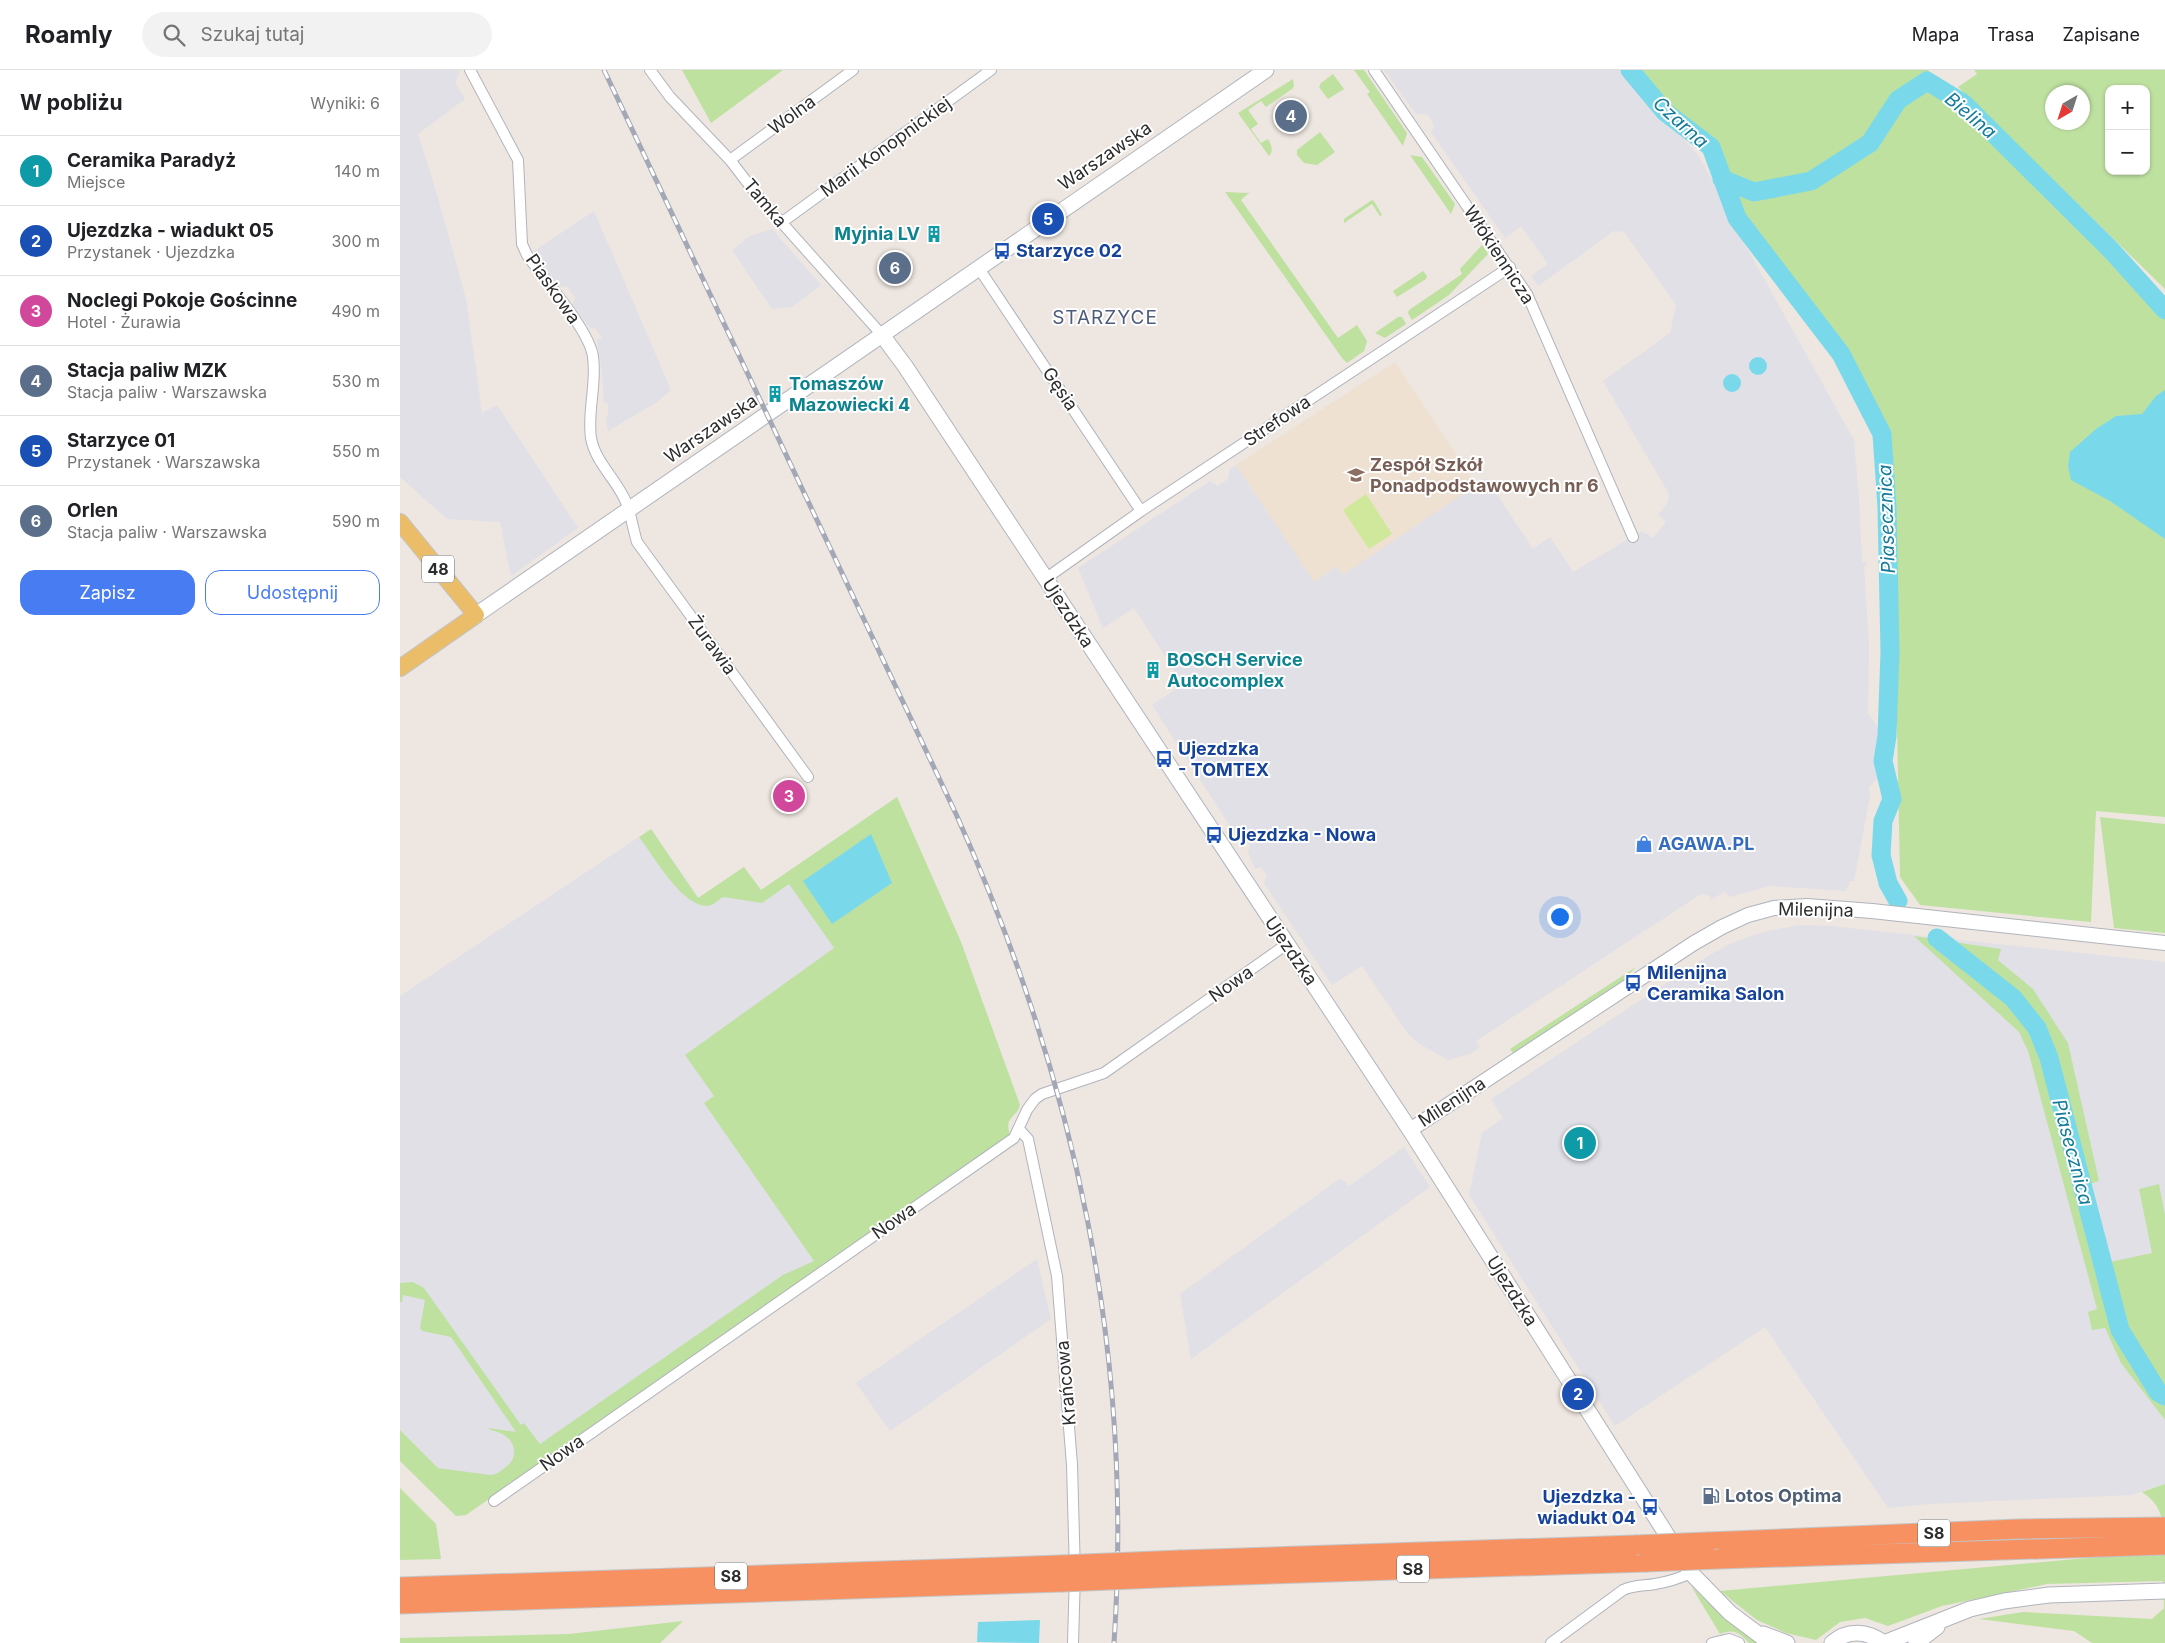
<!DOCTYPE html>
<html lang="pl">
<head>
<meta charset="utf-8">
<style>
	body { margin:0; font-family:Inter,sans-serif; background:#f2f2f2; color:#202124 }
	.controls { position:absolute; right:15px; top:15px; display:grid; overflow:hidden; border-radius:10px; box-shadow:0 1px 4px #0004 }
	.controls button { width:45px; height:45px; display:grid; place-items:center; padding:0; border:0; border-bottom:1px solid #e0e0e0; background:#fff; color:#202124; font:25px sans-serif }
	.compass { position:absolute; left:1645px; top:15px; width:45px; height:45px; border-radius:50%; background:#fff; box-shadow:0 1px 4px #0004; rotate:219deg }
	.you { position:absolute; left:1159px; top:846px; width:18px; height:18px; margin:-12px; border:4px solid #fff; border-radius:50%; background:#1a73e8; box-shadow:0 0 0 8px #1a73e833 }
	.badge { display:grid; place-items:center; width:32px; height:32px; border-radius:50%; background:#487cf3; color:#fff; font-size:16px; font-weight:700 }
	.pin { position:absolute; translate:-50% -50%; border:2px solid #fff; box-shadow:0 1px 5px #0006 }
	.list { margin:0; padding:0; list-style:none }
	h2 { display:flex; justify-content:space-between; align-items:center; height:65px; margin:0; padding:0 20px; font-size:21px }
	h2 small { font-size:16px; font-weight:400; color:#757577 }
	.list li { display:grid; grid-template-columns:32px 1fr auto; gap:15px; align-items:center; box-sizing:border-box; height:70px; padding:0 20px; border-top:1px solid #e0e0e0 }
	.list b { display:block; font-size:19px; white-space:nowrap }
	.list p { margin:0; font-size:16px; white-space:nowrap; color:#757577 }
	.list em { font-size:16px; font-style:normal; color:#757577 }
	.actions { display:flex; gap:10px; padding:15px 20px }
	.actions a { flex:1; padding:11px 0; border:1px solid #487cf3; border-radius:15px; text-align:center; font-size:18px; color:#487cf3 }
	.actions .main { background:#487cf3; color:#fff }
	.icon { flex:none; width:28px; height:28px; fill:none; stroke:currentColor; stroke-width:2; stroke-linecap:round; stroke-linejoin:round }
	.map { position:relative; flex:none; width:1765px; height:1573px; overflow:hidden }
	header { display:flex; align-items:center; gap:30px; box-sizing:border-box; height:70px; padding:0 25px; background:#fff; border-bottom:1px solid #e0e0e0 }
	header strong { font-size:24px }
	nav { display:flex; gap:28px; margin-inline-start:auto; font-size:18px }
	.search { width:350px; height:45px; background:#f2f2f2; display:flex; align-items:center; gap:12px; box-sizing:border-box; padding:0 18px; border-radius:28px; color:#757577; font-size:19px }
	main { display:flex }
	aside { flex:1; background:#fff }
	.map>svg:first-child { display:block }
	.industrial { fill:#e1e0e7 }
	.education { fill:#eee1d1 }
	.green { fill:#bee1a0; fill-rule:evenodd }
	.pitch { fill:#d0e89c }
	.water { fill:#79d9ea }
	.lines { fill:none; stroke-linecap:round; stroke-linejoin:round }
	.river { stroke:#79d9ea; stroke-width:19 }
	.minor-casing { stroke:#b0b4bc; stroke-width:12 }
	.tertiary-casing { stroke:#b0b4bc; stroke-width:16 }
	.secondary-casing { stroke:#b0b4bc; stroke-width:17 }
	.primary-casing { stroke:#c4c4c4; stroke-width:18 }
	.motorway-casing { stroke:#c4c4c4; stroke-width:21 }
	.minor { stroke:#fff; stroke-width:10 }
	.tertiary { stroke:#fff; stroke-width:14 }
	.secondary { stroke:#fff; stroke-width:15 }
	.primary { stroke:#ebbd68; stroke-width:16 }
	.motorway { stroke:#f89161; stroke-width:19 }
	.rail-casing { stroke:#a3a8b6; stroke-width:5 }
	.rail { stroke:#fff; stroke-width:3; stroke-dasharray:9; stroke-linecap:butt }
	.motorway-bridge-casing { stroke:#c4c4c4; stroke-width:21; stroke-linecap:butt }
	.motorway-bridge { stroke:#f89161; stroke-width:19 }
	.labels { text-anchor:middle; stroke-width:4; stroke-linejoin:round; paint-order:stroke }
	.shield { fill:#fff; stroke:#6c6c6c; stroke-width:1 }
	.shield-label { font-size:16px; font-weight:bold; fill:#2d2d2d }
	.street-label { font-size:18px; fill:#2d2d2d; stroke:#fff }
	.culture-label { font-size:18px; font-weight:bold; fill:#0d838f; stroke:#fff; text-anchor:start }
	.transit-label { font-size:18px; font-weight:bold; fill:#164399; stroke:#fff; text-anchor:start }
	.education-label { font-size:18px; font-weight:bold; fill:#785e54; stroke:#fff; text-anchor:start }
	.shop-label { font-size:18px; font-weight:bold; fill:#366cbe; stroke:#fff; text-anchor:start }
	.service-label { font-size:18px; font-weight:bold; fill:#4e5e75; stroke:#fff; text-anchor:start }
	.water-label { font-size:19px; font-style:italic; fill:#147b9a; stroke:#fff }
	.neighbourhood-label { font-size:19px; letter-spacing:1px; fill:#4e5c7c; stroke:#fff }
</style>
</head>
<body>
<header>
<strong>Roamly</strong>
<div class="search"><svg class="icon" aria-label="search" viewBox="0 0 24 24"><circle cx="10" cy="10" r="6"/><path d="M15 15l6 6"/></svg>Szukaj tutaj</div>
<nav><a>Mapa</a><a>Trasa</a><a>Zapisane</a></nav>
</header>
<main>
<aside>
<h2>W pobliżu<small>Wyniki: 6</small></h2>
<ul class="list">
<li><span class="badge" style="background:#0f9aa8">1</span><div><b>Ceramika Paradyż</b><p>Miejsce</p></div><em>140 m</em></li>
<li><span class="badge" style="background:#1a4fb4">2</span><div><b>Ujezdzka - wiadukt 05</b><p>Przystanek · Ujezdzka</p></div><em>300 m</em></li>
<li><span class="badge" style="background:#d1479c">3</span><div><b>Noclegi Pokoje Gościnne</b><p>Hotel · Żurawia</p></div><em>490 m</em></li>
<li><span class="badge" style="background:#5c6f8a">4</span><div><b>Stacja paliw MZK</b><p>Stacja paliw · Warszawska</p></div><em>530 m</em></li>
<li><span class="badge" style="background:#1a4fb4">5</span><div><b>Starzyce 01</b><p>Przystanek · Warszawska</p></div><em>550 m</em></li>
<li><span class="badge" style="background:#5c6f8a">6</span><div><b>Orlen</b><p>Stacja paliw · Warszawska</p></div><em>590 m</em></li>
</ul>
<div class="actions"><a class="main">Zapisz</a><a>Udostępnij</a></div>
</aside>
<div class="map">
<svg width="1765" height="1573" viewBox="0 0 1765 1573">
	<rect width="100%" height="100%" fill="#eee6e0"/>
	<path class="industrial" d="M 0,0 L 59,0 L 60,2 L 55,13 L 65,29 L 18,64 L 38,128 L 66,229 L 82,343 L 97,335 L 178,458 L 111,506 L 100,452 L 47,449 L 0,407 Z
		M 984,0 L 1221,0 L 1298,85 L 1322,128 L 1329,146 L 1454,370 L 1459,429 L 1462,492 L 1466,492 L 1467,496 L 1464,497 L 1469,577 L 1468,643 L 1478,658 L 1479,707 L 1469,717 L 1470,726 L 1454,811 L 1450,811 L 1446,821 L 1370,816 L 1329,827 L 1325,821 L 1311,830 L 1309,826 L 1301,824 L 1076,971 L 1080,977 L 1070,984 L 1048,990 L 1018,973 L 1008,964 L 962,896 L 932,915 L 864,813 L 867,806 L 861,797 L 855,799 L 848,782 L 850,775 L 844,767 L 837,767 L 752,635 L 783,614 L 734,538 L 703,558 L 678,498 L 810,411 L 818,416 L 828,409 L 830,399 L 836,395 L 914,511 L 937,496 L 943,504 L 1086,408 L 1133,479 L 1150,467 L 1173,502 L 1242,461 L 1253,468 L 1266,452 L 1258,445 L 1267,434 L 1269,424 L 1203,311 L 1270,263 L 1276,235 L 1224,162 L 1214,161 L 1138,216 L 1131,206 L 1148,194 L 1121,156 L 1105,168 L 1031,62 L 1034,55 L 1027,44 L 1016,44 Z
		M 194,141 L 271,320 L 257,332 L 208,361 L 206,347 L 208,345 L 208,334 L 204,332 L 202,303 L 197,270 L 202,268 L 195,258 L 191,259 L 172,235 L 175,228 L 167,216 L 159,217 L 134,184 L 134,181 Z
		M 372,159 L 421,215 L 392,237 L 372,239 L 332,180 L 350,166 Z
		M 497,727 L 561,872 L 620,1035 L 617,1043 L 610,1047 L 607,1056 L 610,1065 L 66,1445 L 56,1446 L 0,1391 L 0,926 L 251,759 L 299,828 L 344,797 L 361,820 Z
		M 1399,855 L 1431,856 L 1765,892 L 1765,1414 L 1731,1425 L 1527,1434 L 1488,1438 L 1365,1257 L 1215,1356 L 1069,1125 L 1082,1063 L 1103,1048 L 1091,1029 L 1306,887 L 1332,873 L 1363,862 Z
		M 1004,1077 L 1030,1117 L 791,1289 L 780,1224 L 938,1110 L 941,1109 L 949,1116 Z
		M 637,1189 L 651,1249 L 490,1361 L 456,1313 Z"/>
	<path class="education" d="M 995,292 L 1076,415 L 943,505 L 937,496 L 914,512 L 836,395 Z"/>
	<path class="green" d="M 282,0 L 383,0 L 311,53 Z
		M 954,0 L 964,0 L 1007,63 L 1003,76 L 967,24 L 970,22 Z
		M 1239,0 L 1528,0 L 1709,181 L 1765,241 L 1765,747 L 1696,741 L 1691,852 L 1520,835 L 1500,807 L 1493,452 L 1484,363 L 1443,284 L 1356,167 L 1329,112 L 1313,66 L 1287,52 Z
		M 1574,0 L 1765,0 L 1765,219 L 1558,17 L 1577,4 ZM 1709,19 L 1746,19 L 1746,101 L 1709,101 ZM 1682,22 L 1682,52 L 1652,52 L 1652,22 Z
		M 933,4 L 944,19 L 928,29 L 919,17 L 921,13 Z
		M 893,9 L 894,16 L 892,19 L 866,37 L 861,31 L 848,40 L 858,54 L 851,59 L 861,73 L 868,69 C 871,74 874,81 869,86 L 838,43 Z
		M 920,62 L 935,82 L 917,95 L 904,93 L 897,85 L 897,80 Z
		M 1010,85 L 1022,87 L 1055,134 L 1051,144 Z
		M 851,121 L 841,130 L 938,268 L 957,255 L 967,271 L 964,281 L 947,293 L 942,288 L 825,122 L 848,123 Z
		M 972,130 L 974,131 L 982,145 L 980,146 L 972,134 L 944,153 L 944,149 Z
		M 1082,175 L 1088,184 L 1049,225 L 1012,250 L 1008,243 L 1009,240 L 1062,204 L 1060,199 Z
		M 1023,201 L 1027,206 L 1026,209 L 997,227 L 993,221 Z
		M 998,247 L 1002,247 L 1006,254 L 985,268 L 975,263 Z
		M 497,727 L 561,872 L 620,1035 C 615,1050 604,1046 610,1065 L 66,1445 L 56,1446 L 0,1391 L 0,1360 L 38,1398 L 90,1405 C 97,1405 102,1400 107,1396 C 119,1387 115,1370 102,1364 C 97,1361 91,1361 88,1358 L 116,1362 L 51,1267 L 22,1261 L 20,1258 L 25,1230 L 3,1225 L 2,1232 L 0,1232 L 0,1213 L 13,1212 L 24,1218 L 121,1355 L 124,1353 L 140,1374 L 383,1205 L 414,1191 L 304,1033 L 314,1026 L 285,985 L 434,878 L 389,814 L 362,833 L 323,827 C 317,831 313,836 306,836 C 281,835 253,785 239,767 L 251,759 L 298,828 L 344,797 L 361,820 Z
		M 1700,747 L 1765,754 L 1765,863 L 1714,858 Z
		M 1514,866 L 1601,879 L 1598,890 L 1633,919 L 1668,973 L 1699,1111 L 1690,1114 L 1710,1192 L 1752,1183 L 1739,1119 L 1759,1114 L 1765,1145 L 1765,1350 L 1721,1293 L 1705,1258 L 1692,1260 L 1688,1242 L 1697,1239 L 1628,981 L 1619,962 Z
		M 1236,897 L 1219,915 L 1114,984 L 1110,979 Z
		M 1765,1414 L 1765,1573 L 1692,1573 L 1674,1561 L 1579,1549 L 1623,1542 L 1752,1549 L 1764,1538 L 1763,1511 L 1647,1514 L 1542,1536 L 1488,1556 L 1465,1548 L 1440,1552 L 1416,1570 L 1386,1563 L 1357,1550 L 1320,1521 L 1764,1481 C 1763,1454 1765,1437 1742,1422 Z
		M 0,1418 L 36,1454 L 41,1489 L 0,1490 Z
		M 1291,1516 L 1327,1551 L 1359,1573 L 1349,1573 C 1340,1563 1333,1558 1320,1564 Z
		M 283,1551 L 260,1573 L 0,1573 L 0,1568 L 169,1564 Z"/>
	<path class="pitch" d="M 966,424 L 992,464 L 969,479 L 943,440 Z"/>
	<path class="water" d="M1349 296a9 9 0 1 1 18 0a9 9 0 1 1-18 0Z
		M1323 313a9 9 0 1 1 18 0a9 9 0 1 1-18 0Z
		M 1765,320 L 1765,469 L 1710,431 L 1671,410 L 1668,396 L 1670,382 L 1696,359 L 1716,346 L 1742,344 L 1756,326 Z
		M 471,764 L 492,813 L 432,854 L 403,811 Z
		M 640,1550 L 639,1573 L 577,1572 L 578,1552 Z"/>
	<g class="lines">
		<path class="river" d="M 1230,0 L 1265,42 L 1311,77 L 1337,148 L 1441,284 L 1482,364 L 1487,437 L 1490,582 L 1487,666 L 1483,691 L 1492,729 L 1483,751 L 1481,785 L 1488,813 L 1498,831
			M 1322,109 L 1354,122 L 1411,111 L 1470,73 L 1498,30 L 1527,11 L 1563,33 L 1711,180 L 1765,240
			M 1537,868 L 1613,928 L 1637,958 L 1649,988 L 1720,1260 L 1758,1322 L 1765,1326"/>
		<g class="minor-casing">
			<path id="minor" d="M 70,0 L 118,90 L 122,174 L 127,185 C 144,209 190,261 193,287 C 197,314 187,342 191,368 C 195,392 217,410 226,432 C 231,444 233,459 237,472 L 408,707
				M 250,0 L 270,27 L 330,90 L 357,125 L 482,265
				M 974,0 L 1127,224 L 1233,467
				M 330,90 L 453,0
				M 381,153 L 591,0
				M 578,197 L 741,441
				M 645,509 L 741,441 L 1110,197
				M 619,1059 L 628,1069 L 657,1206 L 672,1395 L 675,1503 L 673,1573
				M 94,1431 L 614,1068 L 627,1040 L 635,1029 L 642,1024 L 704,1003 L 887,874
				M 1151,1573 L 1223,1520 C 1234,1515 1244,1516 1255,1514 C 1268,1512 1280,1508 1291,1503
				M 1312,1573 L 1329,1569 L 1339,1573"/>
		</g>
		<g class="tertiary-casing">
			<path id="tertiary" d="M 1010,1060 L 1294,873 L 1322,857 L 1348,845 L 1374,838 L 1407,836 L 1472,841 L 1765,873"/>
		</g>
		<g class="secondary-casing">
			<path id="secondary" d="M 482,265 L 505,296 L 1010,1060 L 1291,1503 L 1330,1543 L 1370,1573
				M 76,545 L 866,0
				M 1363,1564 L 1387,1573
				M 1432,1573 C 1448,1559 1467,1561 1484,1573
				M 1484,1573 L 1570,1539 L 1604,1531 L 1649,1525 L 1765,1521
				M 1516,1573 L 1537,1557"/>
		</g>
		<g class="primary-casing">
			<path id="primary" d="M 0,452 L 76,545 L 0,598"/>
		</g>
		<g class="motorway-casing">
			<path id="motorway" d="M 1308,1472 L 1619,1459 L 1765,1457
				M 1319,1489 L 1765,1475
				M 780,1490 L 1236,1475
				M 780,1507 L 1246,1492
				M 0,1517 L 661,1495
				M 0,1534 L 662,1512"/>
		</g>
		<use href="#minor" class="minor"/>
		<use href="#tertiary" class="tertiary"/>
		<use href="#secondary" class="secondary"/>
		<use href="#primary" class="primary"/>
		<use href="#motorway" class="motorway"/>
		<g class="rail-casing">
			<path id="rail" d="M 204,0 L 556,744 C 675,1009 734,1282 714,1573"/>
		</g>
		<use href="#rail" class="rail"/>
		<g class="motorway-bridge-casing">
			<path id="motorway-bridge" d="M 1236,1475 L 1308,1472
				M 1246,1492 L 1319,1489
				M 661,1495 L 780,1490
				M 662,1512 L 780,1507"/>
		</g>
		<use href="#motorway-bridge" class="motorway-bridge"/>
	</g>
	<defs>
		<g id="building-bare" transform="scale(1.35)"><path d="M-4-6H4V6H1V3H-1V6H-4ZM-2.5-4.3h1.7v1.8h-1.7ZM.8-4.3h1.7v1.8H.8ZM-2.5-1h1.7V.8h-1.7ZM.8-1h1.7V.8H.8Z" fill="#0f9aa8" stroke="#fff" stroke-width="2.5" paint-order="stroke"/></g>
		<g id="bus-bare" transform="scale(1.35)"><path d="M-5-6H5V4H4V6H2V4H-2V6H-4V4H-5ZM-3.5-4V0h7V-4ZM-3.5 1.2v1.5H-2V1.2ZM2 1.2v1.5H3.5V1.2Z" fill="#1a4fb4" stroke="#fff" stroke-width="2.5" paint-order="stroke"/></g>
		<g id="school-bare" transform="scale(1.35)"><path d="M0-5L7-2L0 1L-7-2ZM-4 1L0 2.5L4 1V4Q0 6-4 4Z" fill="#8d6e63" stroke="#fff" stroke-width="2.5" paint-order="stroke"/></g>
		<g id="shop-bare" transform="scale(1.35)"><path d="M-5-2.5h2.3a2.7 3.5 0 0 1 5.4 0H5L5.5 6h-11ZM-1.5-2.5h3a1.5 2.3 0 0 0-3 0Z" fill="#3f7fe0" stroke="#fff" stroke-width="2.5" paint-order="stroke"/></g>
		<g id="fuel-bare" transform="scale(1.35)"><path d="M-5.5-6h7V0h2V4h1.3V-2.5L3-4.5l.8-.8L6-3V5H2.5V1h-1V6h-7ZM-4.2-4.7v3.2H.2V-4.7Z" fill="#5c6f8a" stroke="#fff" stroke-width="2.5" paint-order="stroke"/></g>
	</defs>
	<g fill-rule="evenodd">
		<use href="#building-bare" x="534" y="164"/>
		<use href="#bus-bare" x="602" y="181"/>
		<use href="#building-bare" x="375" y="324"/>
		<use href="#school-bare" x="956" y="405"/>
		<use href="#building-bare" x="753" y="600"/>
		<use href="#bus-bare" x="764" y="689"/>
		<use href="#bus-bare" x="814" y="765"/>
		<use href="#shop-bare" x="1244" y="774"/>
		<use href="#bus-bare" x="1233" y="913"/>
		<use href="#fuel-bare" x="1311" y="1426"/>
		<use href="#bus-bare" x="1250" y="1437"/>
	</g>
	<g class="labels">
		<g class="shield">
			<rect x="22" y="485.5" width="32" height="27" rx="4"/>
			<rect x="1518" y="1449.5" width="32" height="27" rx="4"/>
			<rect x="997" y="1485.5" width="32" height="27" rx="4"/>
			<rect x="315" y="1492.5" width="32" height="27" rx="4"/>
		</g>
		<g class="shield-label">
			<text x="38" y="505">48</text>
			<text x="1534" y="1469">S8</text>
			<text x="1013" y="1505">S8</text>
			<text x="331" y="1512">S8</text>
		</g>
		<g class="street-label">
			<text transform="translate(392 45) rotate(-36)" y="6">Wolna</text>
			<text transform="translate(486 77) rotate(-36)" y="6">Marii Konopnickiej</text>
			<text transform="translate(705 86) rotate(-34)" y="6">Warszawska</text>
			<text transform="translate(365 133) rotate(50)" y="6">Tamka</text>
			<text transform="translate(1099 185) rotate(57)" y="6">Włókiennicza</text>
			<text transform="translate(153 219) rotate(55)" y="6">Piaskowa</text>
			<text transform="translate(660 319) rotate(56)" y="6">Gęsia</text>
			<text transform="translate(877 351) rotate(-34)" y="6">Strefowa</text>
			<text transform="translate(311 359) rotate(-34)" y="6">Warszawska</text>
			<text transform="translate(668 543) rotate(57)" y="6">Ujezdzka</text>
			<text transform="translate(312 575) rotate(54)" y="6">Żurawia</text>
			<text transform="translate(1416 840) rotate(1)" y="6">Milenijna</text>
			<text transform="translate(891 881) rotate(56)" y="6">Ujezdzka</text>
			<text transform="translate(831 914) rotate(-35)" y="6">Nowa</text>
			<text transform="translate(1052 1032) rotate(-33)" y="6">Milenijna</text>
			<text transform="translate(494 1151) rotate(-35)" y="6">Nowa</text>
			<text transform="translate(1112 1221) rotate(58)" y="6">Ujezdzka</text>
			<text transform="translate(666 1313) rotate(-95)" y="6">Krańcowa</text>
			<text transform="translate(162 1383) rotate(-35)" y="6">Nowa</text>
		</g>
		<g class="culture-label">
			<text x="520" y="170" text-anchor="end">Myjnia LV</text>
			<text x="389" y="320">Tomaszów<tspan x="389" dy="21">Mazowiecki 4</tspan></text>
			<text x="767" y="596">BOSCH Service<tspan x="767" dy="21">Autocomplex</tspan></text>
		</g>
		<g class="transit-label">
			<text x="616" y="187">Starzyce 02</text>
			<text x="778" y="685">Ujezdzka<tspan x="778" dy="21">- TOMTEX</tspan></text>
			<text x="828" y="771">Ujezdzka - Nowa</text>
			<text x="1247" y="909">Milenijna<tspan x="1247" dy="21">Ceramika Salon</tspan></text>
			<text x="1236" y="1433" text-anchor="end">Ujezdzka -<tspan x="1236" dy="21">wiadukt 04</tspan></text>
		</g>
		<g class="education-label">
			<text x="970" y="401">Zespół Szkół<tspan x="970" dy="21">Ponadpodstawowych nr 6</tspan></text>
		</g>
		<g class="shop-label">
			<text x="1258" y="780">AGAWA.PL</text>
		</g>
		<g class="service-label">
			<text x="1325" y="1432">Lotos Optima</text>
		</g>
		<g class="water-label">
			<text transform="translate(1571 45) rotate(40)" y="7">Bielina</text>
			<text transform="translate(1281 52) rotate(42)" y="7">Czarna</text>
			<text transform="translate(1486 449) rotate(-92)" y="7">Piasecznica</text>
			<text transform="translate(1673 1082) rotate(75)" y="7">Piasecznica</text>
		</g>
		<g class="neighbourhood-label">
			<text x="705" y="254">STARZYCE</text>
		</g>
	</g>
</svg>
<div class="controls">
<button>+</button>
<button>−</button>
</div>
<svg class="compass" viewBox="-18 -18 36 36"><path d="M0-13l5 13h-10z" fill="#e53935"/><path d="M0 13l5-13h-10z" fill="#757577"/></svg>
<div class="you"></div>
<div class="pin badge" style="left:1180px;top:1073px;background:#0f9aa8">1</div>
<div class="pin badge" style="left:1178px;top:1324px;background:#1a4fb4">2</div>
<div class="pin badge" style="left:389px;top:726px;background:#d1479c">3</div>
<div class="pin badge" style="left:891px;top:46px;background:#5c6f8a">4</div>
<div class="pin badge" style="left:648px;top:149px;background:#1a4fb4">5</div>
<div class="pin badge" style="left:495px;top:198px;background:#5c6f8a">6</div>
</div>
</main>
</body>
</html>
